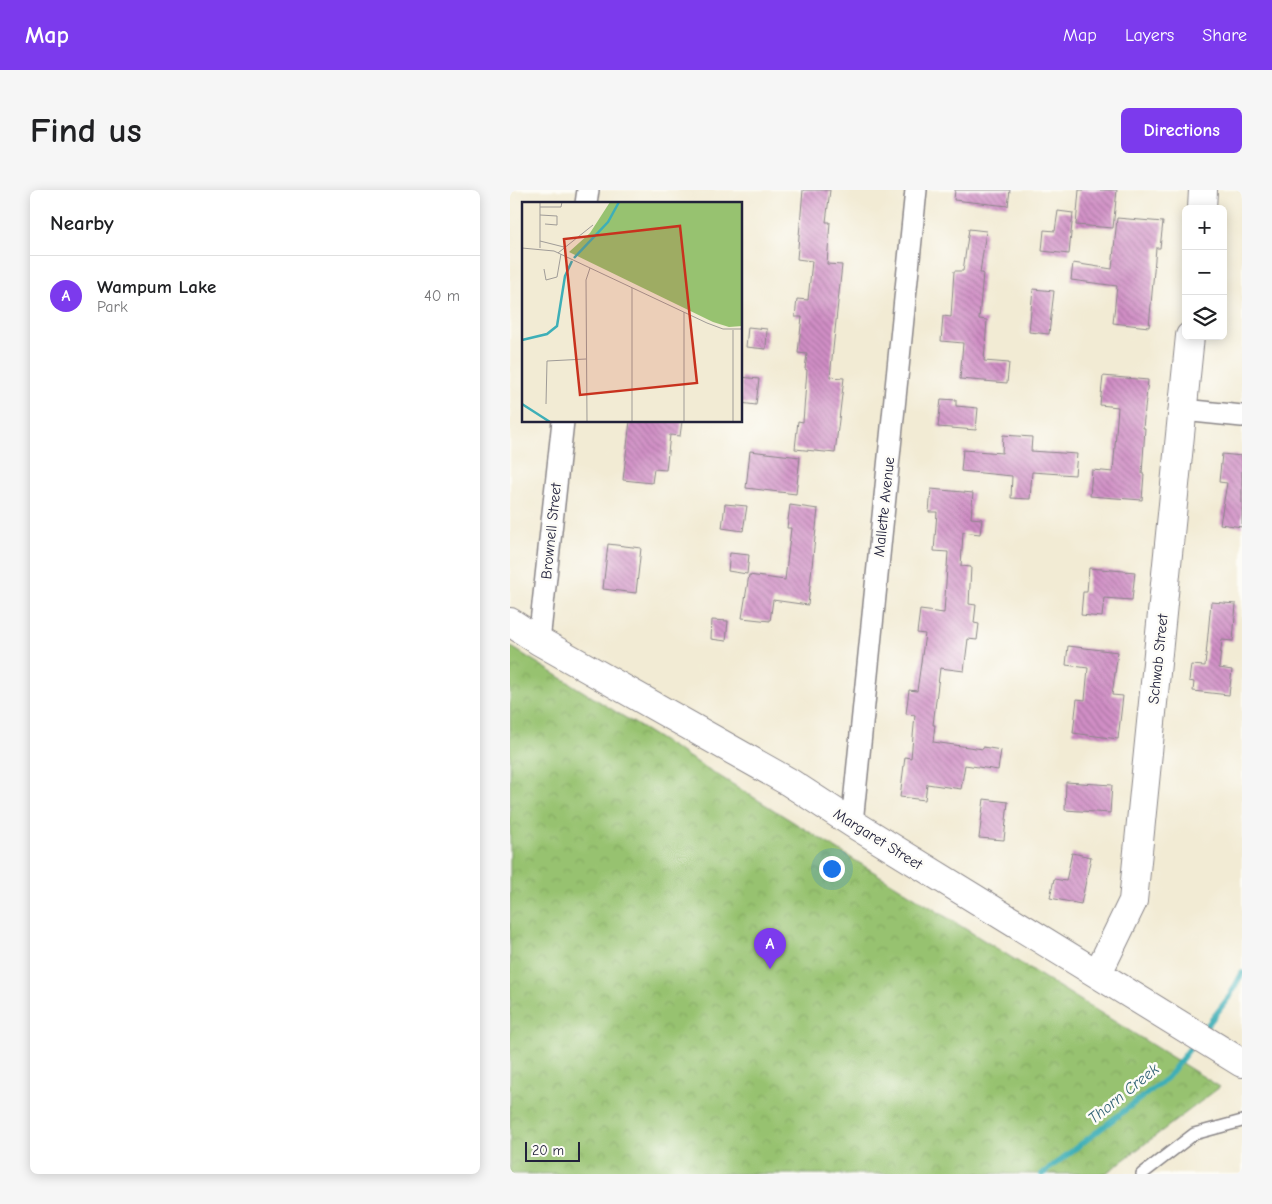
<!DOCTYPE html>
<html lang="en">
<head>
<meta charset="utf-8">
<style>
	body { margin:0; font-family:"Comic Neue",sans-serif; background:#f6f6f6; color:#202124 }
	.controls { position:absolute; right:15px; top:15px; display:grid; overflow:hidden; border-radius:8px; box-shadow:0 2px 12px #0003 }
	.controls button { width:45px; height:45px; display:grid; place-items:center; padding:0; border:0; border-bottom:1px solid #e0e0e0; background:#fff; color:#202124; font:25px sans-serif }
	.scale { position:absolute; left:15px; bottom:12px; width:55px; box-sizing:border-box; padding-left:5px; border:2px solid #22223b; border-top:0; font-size:14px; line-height:18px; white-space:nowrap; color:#22223b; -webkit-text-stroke:4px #fdfcf7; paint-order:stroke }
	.you { position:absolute; left:321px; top:678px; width:18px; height:18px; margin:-12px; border:4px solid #fff; border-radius:50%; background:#1a73e8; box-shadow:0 0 0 8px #1a73e833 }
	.badge { display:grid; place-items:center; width:32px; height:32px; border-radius:50%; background:#7c3aed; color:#fff; font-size:16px; font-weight:700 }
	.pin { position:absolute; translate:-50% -41px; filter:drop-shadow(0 1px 2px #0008) }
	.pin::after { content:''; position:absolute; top:26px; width:18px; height:15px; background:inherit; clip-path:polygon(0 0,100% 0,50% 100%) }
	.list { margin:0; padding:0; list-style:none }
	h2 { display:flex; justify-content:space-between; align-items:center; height:65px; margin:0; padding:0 20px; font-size:21px }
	h2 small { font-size:16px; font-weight:400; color:#757577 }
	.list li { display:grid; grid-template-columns:32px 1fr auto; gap:15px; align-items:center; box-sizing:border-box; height:80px; padding:0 20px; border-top:1px solid #e0e0e0 }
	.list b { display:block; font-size:19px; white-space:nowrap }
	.list p { margin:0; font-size:16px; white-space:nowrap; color:#757577 }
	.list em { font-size:16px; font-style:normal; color:#757577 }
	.icon { flex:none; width:28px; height:28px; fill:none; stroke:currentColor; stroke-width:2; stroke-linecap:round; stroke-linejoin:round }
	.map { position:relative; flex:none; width:732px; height:984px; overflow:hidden; border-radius:8px }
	header { display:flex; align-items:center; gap:30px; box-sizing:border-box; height:70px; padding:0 25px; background:#7c3aed; color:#fff }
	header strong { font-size:24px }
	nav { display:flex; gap:28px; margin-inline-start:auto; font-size:18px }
	.intro { display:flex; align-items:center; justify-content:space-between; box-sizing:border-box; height:120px; padding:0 30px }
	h1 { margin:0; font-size:35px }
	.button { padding:12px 22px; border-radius:8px; background:#7c3aed; color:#fff; font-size:18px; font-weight:700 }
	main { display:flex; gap:30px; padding:0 30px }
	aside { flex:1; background:#fff; border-radius:8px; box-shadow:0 2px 12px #0003 }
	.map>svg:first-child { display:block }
	.park { fill:url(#park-crowns); stroke:#5c7256 }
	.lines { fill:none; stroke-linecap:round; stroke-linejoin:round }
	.stream { stroke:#3eafb7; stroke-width:5.5 }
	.building { fill:url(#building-back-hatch) }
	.service-casing { stroke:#8a8688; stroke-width:14 }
	.minor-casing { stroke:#8a8688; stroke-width:24 }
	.tertiary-casing { stroke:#8a8688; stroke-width:30 }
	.service { stroke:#fff; stroke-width:11 }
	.minor { stroke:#fff; stroke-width:21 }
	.tertiary { stroke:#fff; stroke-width:28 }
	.labels { text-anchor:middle; stroke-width:5; stroke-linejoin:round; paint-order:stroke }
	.street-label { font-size:15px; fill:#22223b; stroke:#fdfcf7 }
	.water-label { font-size:16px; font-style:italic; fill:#2f6173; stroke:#fdfcf7 }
	.inset-river { fill:none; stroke:#3eafb7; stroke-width:2.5 }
	.inset-road { fill:none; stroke:#9f9b97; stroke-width:1 }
	.view { fill:#c8321e; fill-opacity:0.15; stroke:#c8321e; stroke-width:2.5 }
	.inset-edge { fill:none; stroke:#22223b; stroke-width:2.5 }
</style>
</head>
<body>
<header>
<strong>Map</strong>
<nav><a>Map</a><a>Layers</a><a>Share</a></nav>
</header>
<div class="intro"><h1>Find us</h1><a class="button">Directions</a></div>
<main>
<aside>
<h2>Nearby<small></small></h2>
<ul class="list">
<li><span class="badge">A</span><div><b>Wampum Lake</b><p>Park</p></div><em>40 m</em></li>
</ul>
</aside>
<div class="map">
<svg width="732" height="984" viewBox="0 0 732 984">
	<defs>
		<pattern id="park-crowns" width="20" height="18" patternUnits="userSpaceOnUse" patternTransform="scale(1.25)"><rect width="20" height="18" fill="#97c270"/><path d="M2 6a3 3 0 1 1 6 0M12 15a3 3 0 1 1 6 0" fill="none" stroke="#82a662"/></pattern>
		<pattern id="building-back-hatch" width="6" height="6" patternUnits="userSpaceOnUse" patternTransform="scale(1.25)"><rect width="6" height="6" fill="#d08ec5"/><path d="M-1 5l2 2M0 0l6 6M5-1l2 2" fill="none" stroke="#a874a1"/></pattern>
	</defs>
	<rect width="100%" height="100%" fill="#fdfcf7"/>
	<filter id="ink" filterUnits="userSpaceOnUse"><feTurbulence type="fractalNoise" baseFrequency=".02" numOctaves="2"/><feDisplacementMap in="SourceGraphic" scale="10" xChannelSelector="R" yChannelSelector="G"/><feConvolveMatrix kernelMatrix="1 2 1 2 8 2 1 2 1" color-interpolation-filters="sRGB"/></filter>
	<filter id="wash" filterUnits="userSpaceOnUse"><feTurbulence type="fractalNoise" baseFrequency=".0096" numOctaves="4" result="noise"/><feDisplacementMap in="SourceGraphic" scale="20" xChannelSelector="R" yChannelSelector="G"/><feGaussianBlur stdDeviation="1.12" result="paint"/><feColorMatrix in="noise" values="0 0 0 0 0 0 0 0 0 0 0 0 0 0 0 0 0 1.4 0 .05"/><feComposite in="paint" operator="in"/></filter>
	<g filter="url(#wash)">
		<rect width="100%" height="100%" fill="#f2ebd4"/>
		<path class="park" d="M 0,456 L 710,897 L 595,984 L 0,984 Z"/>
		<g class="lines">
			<path class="stream" d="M 693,841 L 719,807 L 732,783
				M 532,984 L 657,888 L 684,853"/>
		</g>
		<g id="blocks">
			<path class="building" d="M 293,0 L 320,0 L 316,32 L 320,32 L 317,74 L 332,75 L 320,187 L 334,188 L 325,263 L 285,259 L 288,231 L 293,232 L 297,180 L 295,179 L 297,164 L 288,163 L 292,127 L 285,127 L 287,109 L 298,110 L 302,71 L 287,69 Z
				M 445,0 L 500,0 L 498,16 L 444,10 Z
				M 569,0 L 607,0 L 603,38 L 566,35 Z
				M 548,21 L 563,23 L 559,64 L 532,61 L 534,40 L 545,41 Z
				M 607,28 L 653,32 L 650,58 L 646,58 L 639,137 L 603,133 L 607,96 L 561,90 L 563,73 L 602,79 Z
				M 459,39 L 476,41 L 470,83 L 473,83 L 469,129 L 477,130 L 474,171 L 499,173 L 497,193 L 450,189 L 453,153 L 431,151 L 433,126 L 441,127 L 444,81 L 453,81 Z
				M 523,99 L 544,101 L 539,144 L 519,142 Z
				M 238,137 L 257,139 L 256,159 L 236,157 Z
				M 593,186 L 638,190 L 633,238 L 635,238 L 632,284 L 634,284 L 632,310 L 580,306 L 582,280 L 603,282 L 608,217 L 590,215 Z
				M 231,187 L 249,189 L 246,215 L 231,213 Z
				M 431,209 L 446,210 L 446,216 L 468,218 L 466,240 L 428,237 Z
				M 120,231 L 172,231 L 170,246 L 160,245 L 156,280 L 144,279 L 142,293 L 113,290 Z
				M 493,245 L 522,247 L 521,261 L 567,264 L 565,285 L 522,282 L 520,309 L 501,308 L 502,286 L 451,281 L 453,260 L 492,263 Z
				M 240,261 L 290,267 L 286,304 L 236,298 Z
				M 712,264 L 732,266 L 732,337 L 710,334 L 717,293 L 709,292 Z
				M 421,299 L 463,303 L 461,328 L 472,329 L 470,344 L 453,342 L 451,376 L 461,377 L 459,414 L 466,415 L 464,433 L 469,434 L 467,450 L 458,449 L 454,481 L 430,478 L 423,535 L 425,535 L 423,552 L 473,559 L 473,557 L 491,560 L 488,580 L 455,575 L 451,599 L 417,594 L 415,610 L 390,607 L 395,567 L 401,568 L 405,525 L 396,524 L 399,500 L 407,501 L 415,444 L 407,443 L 410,420 L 434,423 L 438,362 L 424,361 L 427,322 L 419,322 Z
				M 215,314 L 237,316 L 233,341 L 212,338 Z
				M 280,315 L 308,319 L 298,415 L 263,410 L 260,431 L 232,428 L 239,385 L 275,390 L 281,338 L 277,338 Z
				M 98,354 L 131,358 L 126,403 L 93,399 Z
				M 220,363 L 239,365 L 237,384 L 218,381 Z
				M 579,378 L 625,382 L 622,410 L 594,408 L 592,427 L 571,425 L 573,402 L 577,402 Z
				M 701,412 L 726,414 L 723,451 L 712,450 L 709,478 L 722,480 L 719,505 L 683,501 L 684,492 L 679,491 L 681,475 L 695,476 Z
				M 202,430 L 218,431 L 216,451 L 201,449 Z
				M 558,456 L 608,462 L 602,505 L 613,506 L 608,549 L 563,543 L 567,509 L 575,510 L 578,478 L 556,475 Z
				M 556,592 L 602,595 L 600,623 L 555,620 Z
				M 474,609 L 498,612 L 494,650 L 469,648 Z
				M 562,663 L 581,667 L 571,714 L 540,708 L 544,689 L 556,691 Z"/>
		</g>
	</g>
	<g filter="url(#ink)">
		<use href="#blocks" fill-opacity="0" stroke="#8a8688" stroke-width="1"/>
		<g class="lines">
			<g class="service-casing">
				<path id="service" d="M 632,984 L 684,944 L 732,931"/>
			</g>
			<g class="minor-casing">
				<path id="minor" d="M 76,14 L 78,0
					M 673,220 L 732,226
					M 29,451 L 53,231
					M 342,633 L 406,0"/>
			</g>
			<g class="tertiary-casing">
				<path id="tertiary" d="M 692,19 L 693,0
					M 0,432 L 29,451 L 279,592 L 342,633 L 732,873
					M 588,783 L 623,711 L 680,146"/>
			</g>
			<use href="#service" class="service"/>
			<use href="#minor" class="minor"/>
			<use href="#tertiary" class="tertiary"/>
		</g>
	</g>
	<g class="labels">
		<g class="street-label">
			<text transform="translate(374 317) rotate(-84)" y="5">Mallette Avenue</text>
			<text transform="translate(41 341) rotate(-84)" y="5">Brownell Street</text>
			<text transform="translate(648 469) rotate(-84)" y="5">Schwab Street</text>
			<text transform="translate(368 649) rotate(32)" y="5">Margaret Street</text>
		</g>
		<g class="water-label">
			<text transform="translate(613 903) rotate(-39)" y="6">Thorn Creek</text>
		</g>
	</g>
	<g transform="translate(12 12)">
		<rect width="220" height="220" fill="#f2ebd4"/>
		<path d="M 88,0 L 220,0 L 220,124 L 207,125 L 191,120 L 47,50 L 68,31 Z" fill="#97c270"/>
		<path class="inset-river" d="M 52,56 L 86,20 L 97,0M 0,138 L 25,132 L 35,124 L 43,74 L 50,59M 0,202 L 28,220"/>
		<path class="inset-road" d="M 18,0 L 18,46M 18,5 L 39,5 L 40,0M 18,13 L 35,14 L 35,23 L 23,22M 18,39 L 42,45M 0,46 L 32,49 L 185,121 L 201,127 L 220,127M 36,51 L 71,23M 22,67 L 24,78 L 35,75 L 39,52M 110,86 L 110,220M 24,202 L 25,159 L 64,157M 65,220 L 64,78 L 68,66M 162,220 L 162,110M 211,220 L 211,128"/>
		<path class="view" d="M 158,24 L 175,181 L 58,193 L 42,37 Z"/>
		<rect width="220" height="220" class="inset-edge"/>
	</g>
</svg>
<div class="controls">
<button>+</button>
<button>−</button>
<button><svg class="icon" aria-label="layers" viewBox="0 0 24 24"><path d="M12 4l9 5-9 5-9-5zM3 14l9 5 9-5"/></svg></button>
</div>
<div class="scale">20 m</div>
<div class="you"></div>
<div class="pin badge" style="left:260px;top:779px">A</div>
</div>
</main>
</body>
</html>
